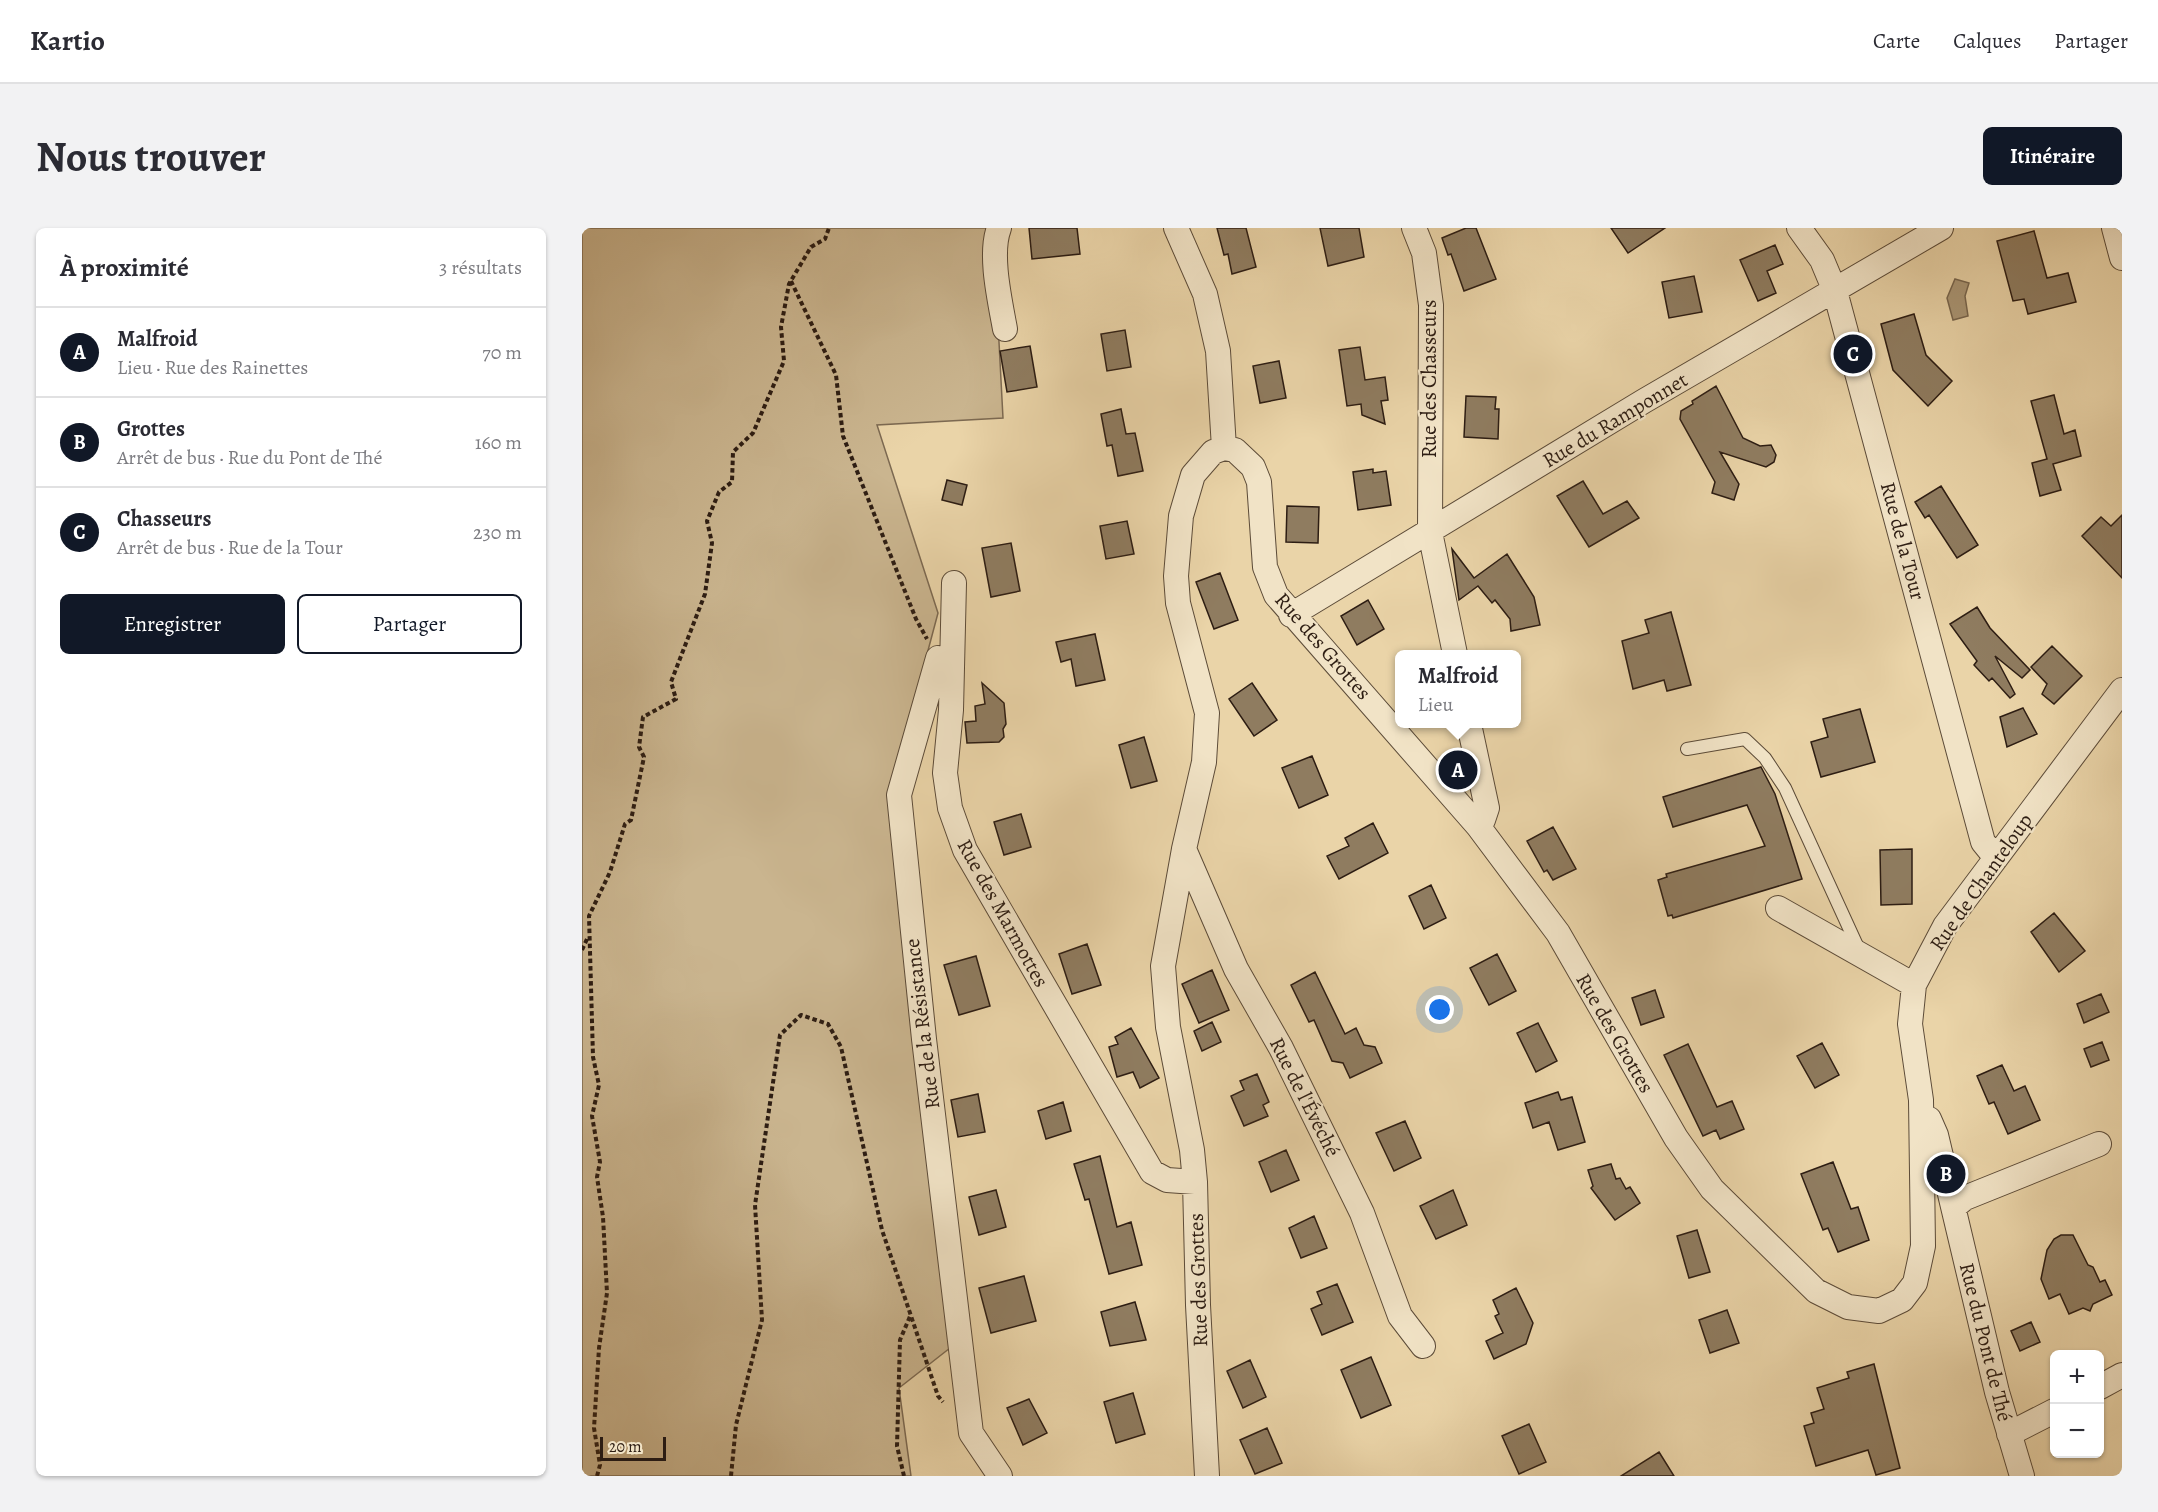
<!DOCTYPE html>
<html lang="fr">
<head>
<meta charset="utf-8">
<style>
	body { margin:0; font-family:Alegreya,serif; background:#f2f2f3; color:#2b2b33 }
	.controls { position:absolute; right:18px; bottom:18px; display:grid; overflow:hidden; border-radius:9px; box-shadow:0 2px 4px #0004 }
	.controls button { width:54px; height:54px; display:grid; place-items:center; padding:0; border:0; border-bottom:2px solid #e1e1e2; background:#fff; color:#2b2b33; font:30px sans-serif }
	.scale { position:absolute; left:18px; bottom:15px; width:66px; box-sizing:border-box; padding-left:6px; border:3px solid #2d1d13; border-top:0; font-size:16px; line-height:21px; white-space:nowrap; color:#2d1d13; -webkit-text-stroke:4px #f1e3c6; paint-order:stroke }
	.you { position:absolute; left:858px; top:782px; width:21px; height:21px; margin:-15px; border:4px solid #fff; border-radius:50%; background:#1a73e8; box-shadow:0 0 0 9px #1a73e833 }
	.badge { display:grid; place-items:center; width:39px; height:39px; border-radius:50%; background:#111827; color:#fff; font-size:20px; font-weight:700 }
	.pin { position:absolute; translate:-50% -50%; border:3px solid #fff; box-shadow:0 2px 6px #0006 }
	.popup { position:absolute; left:813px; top:422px; width:126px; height:78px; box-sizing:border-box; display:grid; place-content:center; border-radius:9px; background:#fff; filter:drop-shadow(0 2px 4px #0005); font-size:20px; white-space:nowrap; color:#7c7c81 }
	.popup b { font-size:22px; color:#2b2b33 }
	.popup::after { content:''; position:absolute; left:50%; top:100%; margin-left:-12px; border:12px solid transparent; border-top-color:#fff }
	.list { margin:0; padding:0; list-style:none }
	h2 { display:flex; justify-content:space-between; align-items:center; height:78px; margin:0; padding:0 24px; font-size:26px }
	h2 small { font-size:20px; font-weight:400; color:#7c7c81 }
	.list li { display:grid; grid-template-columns:39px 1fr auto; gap:18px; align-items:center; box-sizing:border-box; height:90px; padding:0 24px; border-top:2px solid #e1e1e2 }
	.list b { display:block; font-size:22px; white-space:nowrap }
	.list p { margin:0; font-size:20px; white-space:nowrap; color:#7c7c81 }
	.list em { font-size:20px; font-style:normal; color:#7c7c81 }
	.actions { display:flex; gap:12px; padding:18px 24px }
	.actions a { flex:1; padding:14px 0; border:2px solid #111827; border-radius:9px; text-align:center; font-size:21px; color:#111827 }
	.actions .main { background:#111827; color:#fff }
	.map { position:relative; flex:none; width:1540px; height:1248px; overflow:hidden; border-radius:9px }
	header { display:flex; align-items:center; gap:36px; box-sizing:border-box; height:84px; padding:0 30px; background:#fff; border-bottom:2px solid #e1e1e2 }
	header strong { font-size:28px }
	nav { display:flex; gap:33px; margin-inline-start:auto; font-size:21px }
	.intro { display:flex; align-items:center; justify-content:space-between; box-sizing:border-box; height:144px; padding:0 36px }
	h1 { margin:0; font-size:42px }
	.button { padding:15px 27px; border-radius:9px; background:#111827; color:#fff; font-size:21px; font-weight:700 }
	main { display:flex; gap:36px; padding:0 36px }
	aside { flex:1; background:#fff; border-radius:9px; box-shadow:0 2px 4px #0004 }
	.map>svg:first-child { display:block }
	.green { fill:#cab58f; stroke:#7c6951; stroke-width:1.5 }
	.water { fill:#aa9675; stroke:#78664e; stroke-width:1.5 }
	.building { fill:#8f7c60; stroke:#2d1d13; stroke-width:1.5 }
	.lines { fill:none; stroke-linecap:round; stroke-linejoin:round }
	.lane-casing { stroke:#5c4b38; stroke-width:14 }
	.street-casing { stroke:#5c4b38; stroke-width:26 }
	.path { stroke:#2d1d13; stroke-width:4; stroke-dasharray:4.5 3; stroke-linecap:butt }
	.lane { stroke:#f1e3c6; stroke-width:12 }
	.street { stroke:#f1e3c6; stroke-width:24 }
	.labels { text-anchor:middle; stroke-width:4.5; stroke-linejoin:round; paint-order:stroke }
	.street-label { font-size:21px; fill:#2d1d13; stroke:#f1e3c6 }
</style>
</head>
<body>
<header>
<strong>Kartio</strong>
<nav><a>Carte</a><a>Calques</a><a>Partager</a></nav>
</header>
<div class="intro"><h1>Nous trouver</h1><a class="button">Itinéraire</a></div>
<main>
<aside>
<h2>À proximité<small>3 résultats</small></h2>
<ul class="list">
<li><span class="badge">A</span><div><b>Malfroid</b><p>Lieu · Rue des Rainettes</p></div><em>70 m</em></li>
<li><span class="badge">B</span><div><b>Grottes</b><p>Arrêt de bus · Rue du Pont de Thé</p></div><em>160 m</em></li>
<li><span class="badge">C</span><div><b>Chasseurs</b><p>Arrêt de bus · Rue de la Tour</p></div><em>230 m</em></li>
</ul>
<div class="actions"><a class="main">Enregistrer</a><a>Partager</a></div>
</aside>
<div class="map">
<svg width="1540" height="1248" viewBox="0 0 1540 1248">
	<rect width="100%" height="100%" fill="#ead4a8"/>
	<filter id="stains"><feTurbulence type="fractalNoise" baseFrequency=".00333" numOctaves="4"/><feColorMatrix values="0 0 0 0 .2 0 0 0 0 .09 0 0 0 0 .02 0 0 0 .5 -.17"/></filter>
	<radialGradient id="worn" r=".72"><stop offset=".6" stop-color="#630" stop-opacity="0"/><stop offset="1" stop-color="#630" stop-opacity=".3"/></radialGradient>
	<path class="green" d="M 0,0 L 411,0 L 421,190 L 295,197 L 356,385 L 308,565 L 368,1120 L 317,1160 L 329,1248 L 0,1248 Z"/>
	<path class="water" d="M 1373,51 L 1387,55 L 1383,68 L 1386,88 L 1371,92 L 1365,70 Z"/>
	<path class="building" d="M 447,0 L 495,0 L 498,26 L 450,31 Z
		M 635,0 L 664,0 L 674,39 L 650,46 L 646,26 L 642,27 Z
		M 738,0 L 777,0 L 782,29 L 746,38 Z
		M 884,0 L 894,0 L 914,51 L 882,63 L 869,26 L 866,27 L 860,10 Z
		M 1029,0 L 1083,0 L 1046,25 Z
		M 1452,3 L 1465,50 L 1486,45 L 1494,74 L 1446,86 L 1442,71 L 1431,73 L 1415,13 Z
		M 1193,17 L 1201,36 L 1185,43 L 1194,65 L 1176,73 L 1158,32 Z
		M 1112,48 L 1120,84 L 1087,90 L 1080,54 Z
		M 1332,86 L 1344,127 L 1370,153 L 1346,178 L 1311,142 L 1299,96 Z
		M 543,102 L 549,139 L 525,143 L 519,106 Z
		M 448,118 L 455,159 L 425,164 L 418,123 Z
		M 778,119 L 783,152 L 803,149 L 806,172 L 799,173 L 803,196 L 780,187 L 779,176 L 765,178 L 757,122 Z
		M 697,133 L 704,170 L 678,175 L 671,138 Z
		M 1134,158 L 1161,210 L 1178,218 L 1189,217 L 1194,227 L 1192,234 L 1184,239 L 1138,224 L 1157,256 L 1152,272 L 1130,265 L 1133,254 L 1098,191 L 1099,183 L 1111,176 L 1110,173 Z
		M 1472,167 L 1482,206 L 1493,202 L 1499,228 L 1471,236 L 1479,262 L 1458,268 L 1450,235 L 1465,231 L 1449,173 Z
		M 884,168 L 914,169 L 913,181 L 917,181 L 916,211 L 882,209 Z
		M 539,181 L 544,206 L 553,205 L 561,243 L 536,248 L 530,217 L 525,218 L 519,186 Z
		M 791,241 L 791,245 L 804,243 L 809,277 L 776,282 L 771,244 Z
		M 365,252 L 385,257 L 380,277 L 360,272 Z
		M 1001,253 L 1021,286 L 1045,273 L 1057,290 L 1007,319 L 975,268 Z
		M 1359,258 L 1396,317 L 1375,330 L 1347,287 L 1343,290 L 1333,274 Z
		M 705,278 L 737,279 L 736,315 L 704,314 Z
		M 1540,287 L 1540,350 L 1500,308 L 1519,289 L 1529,298 Z
		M 545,293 L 552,326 L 524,331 L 518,298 Z
		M 429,315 L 438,363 L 409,369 L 400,320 Z
		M 870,321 L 892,350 L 925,326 L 952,369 L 958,397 L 929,403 L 928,391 L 913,372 L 910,375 L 896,358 L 877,372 Z
		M 638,345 L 656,392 L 632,401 L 614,354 Z
		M 786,372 L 802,401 L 775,417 L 759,388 Z
		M 1395,379 L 1408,400 L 1448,442 L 1440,450 L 1413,428 L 1433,466 L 1428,470 L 1410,450 L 1407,453 L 1392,437 L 1395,433 L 1368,396 Z
		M 1089,384 L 1109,457 L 1085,463 L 1082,452 L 1051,461 L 1040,413 L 1067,405 L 1063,392 Z
		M 513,406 L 523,452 L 494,458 L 489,431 L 479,434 L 474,414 Z
		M 1470,418 L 1500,448 L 1472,476 L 1460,466 L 1465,456 L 1449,439 Z
		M 400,455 L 422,475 L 424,496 L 421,501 L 422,509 L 417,514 L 385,515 L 383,494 L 394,493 L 393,478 L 403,476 Z
		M 670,455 L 695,492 L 672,508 L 647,471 Z
		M 1441,480 L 1455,506 L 1425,519 L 1418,489 Z
		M 1278,481 L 1293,534 L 1239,549 L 1229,514 L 1246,509 L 1241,491 Z
		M 562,509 L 575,553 L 549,560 L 537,517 Z
		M 730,528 L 746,567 L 717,580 L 700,540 Z
		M 1179,539 L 1193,566 L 1220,651 L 1091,690 L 1090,687 L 1086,688 L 1076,652 L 1085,649 L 1084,646 L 1183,618 L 1165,577 L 1091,599 L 1081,569 Z
		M 439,586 L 449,619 L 422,627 L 412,594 Z
		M 791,595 L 806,625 L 757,651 L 745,628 L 767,618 L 763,610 Z
		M 971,599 L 994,641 L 971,652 L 965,642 L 962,644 L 945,613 Z
		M 1330,621 L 1330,676 L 1299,677 L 1298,622 Z
		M 849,657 L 864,690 L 842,701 L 827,668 Z
		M 1472,685 L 1503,723 L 1477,744 L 1449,704 Z
		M 505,716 L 519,757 L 490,766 L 477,726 Z
		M 915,726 L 934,763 L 907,777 L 888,740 Z
		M 394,728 L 408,778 L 377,787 L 362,737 Z
		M 630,742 L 647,782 L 617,795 L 600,756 Z
		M 733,744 L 763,806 L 774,800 L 782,817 L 793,819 L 800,835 L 768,850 L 761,835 L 750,833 L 732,792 L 727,794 L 709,757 Z
		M 1073,762 L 1082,789 L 1059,797 L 1050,770 Z
		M 1519,766 L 1527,784 L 1502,795 L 1495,776 Z
		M 630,794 L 639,814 L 620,823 L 612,803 Z
		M 956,795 L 975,833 L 954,844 L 935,805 Z
		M 549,800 L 577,850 L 558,860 L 551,844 L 535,849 L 527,819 L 536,816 L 533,809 Z
		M 1520,814 L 1527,832 L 1509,839 L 1502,821 Z
		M 1240,815 L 1257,847 L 1233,860 L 1215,828 Z
		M 1106,816 L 1135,879 L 1150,873 L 1162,901 L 1138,911 L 1134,902 L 1121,908 L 1082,827 Z
		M 1420,837 L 1432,863 L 1443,858 L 1458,892 L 1426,906 L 1412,874 L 1407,876 L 1395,848 Z
		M 675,846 L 687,874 L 681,877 L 686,888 L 662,898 L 649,868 L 662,862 L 658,853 Z
		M 976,864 L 979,872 L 990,869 L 1003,914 L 976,922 L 967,894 L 951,900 L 943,875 Z
		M 396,866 L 403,904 L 376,909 L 369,872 Z
		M 481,874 L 489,903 L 464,911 L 456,883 Z
		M 823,893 L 839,930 L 812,943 L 794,905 Z
		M 704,922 L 717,952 L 689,964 L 677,934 Z
		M 518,928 L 535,999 L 549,994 L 560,1037 L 527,1046 L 507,971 L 503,972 L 492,936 Z
		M 1251,934 L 1269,981 L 1276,979 L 1287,1012 L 1256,1024 L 1246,1000 L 1241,1002 L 1219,946 Z
		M 1029,936 L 1034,951 L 1038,950 L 1044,961 L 1048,959 L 1058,975 L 1033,992 L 1009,960 L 1011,958 L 1006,942 Z
		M 414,962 L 424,999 L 397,1007 L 387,969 Z
		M 871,962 L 885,997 L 854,1011 L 838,978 Z
		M 732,988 L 745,1020 L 719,1030 L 707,1000 Z
		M 1115,1002 L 1128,1044 L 1107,1050 L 1095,1008 Z
		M 1479,1007 L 1491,1007 L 1506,1037 L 1511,1039 L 1518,1054 L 1523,1052 L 1530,1067 L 1511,1076 L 1508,1083 L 1501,1080 L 1487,1086 L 1478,1066 L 1467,1071 L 1459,1051 L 1465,1022 L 1472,1011 Z
		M 442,1048 L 454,1093 L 409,1105 L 397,1060 Z
		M 755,1056 L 771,1094 L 740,1107 L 729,1081 L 740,1076 L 735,1064 Z
		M 934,1060 L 951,1095 L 944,1116 L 912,1131 L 904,1113 L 921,1105 L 913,1088 L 917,1086 L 911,1072 Z
		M 553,1074 L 564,1112 L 528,1118 L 519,1084 Z
		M 1145,1082 L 1157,1115 L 1128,1125 L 1117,1092 Z
		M 1449,1094 L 1458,1114 L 1438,1123 L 1429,1103 Z
		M 789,1129 L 809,1177 L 779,1190 L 759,1142 Z
		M 668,1132 L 684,1169 L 661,1180 L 645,1143 Z
		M 1292,1136 L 1318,1240 L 1294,1247 L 1286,1222 L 1234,1238 L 1222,1198 L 1232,1195 L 1229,1185 L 1242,1181 L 1235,1160 L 1267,1150 L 1265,1144 Z
		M 551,1165 L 563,1206 L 534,1215 L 522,1174 Z
		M 447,1171 L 465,1205 L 441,1217 L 425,1180 Z
		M 947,1196 L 964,1234 L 937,1246 L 920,1208 Z
		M 685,1200 L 700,1235 L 673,1246 L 658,1212 Z
		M 1077,1224 L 1092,1248 L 1039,1248 Z"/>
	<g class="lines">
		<g class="lane-casing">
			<path id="lane" d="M 1105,521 L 1163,511 L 1183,530 L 1203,560 L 1278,724"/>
		</g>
		<g class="street-casing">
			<path id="street" d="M 417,0 C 407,26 418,73 423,101
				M 594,0 L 623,66 L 636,123 L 642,220
				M 832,0 L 842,25 L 849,77 L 848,304 L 873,426
				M 1217,0 L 1240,32 L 1253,63 L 1401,614 L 1414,630
				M 1532,0 L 1540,30
				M 372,355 L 369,482 L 363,545 L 368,580 L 383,622 L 570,944 L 585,952 L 613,954
				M 709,387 L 1062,173 L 1359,0
				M 369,465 L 364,436 L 356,430 L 317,567 L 342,811 L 389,1205 L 418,1248
				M 887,496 L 905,580 L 901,592 L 896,598
				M 602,621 L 654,741 L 699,820 L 780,985 L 818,1088 L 841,1118
				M 1196,680 L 1332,757
				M 1347,891 L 1354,907 L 1415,1164 L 1440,1248
				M 1372,979 L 1383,970 L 1517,916
				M 1518,1159 L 1540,1147
				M 1427,1206 L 1472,1183
				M 625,1248 L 616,1077 L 613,954 L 610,922 L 586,799 L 581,738 L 602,621 L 622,534 L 625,485 L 596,375 L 594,348 L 599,288 L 611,247 L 631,224 L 642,220 L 653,222 L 671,239 L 677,254 L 683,339 L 694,367 L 896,598 L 976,705 L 1094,910 L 1130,961 L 1234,1063 L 1266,1079 L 1297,1083 L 1320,1072 L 1333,1055 L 1341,1018 L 1339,872 L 1328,796 L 1332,757 L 1363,698 L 1540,462"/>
		</g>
		<path class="path" d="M 209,53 L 254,147 L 261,208 L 334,391 L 345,411
			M 0,722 L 5,711
			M 15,1248 L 18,1237 L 12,1200 L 17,1120 L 25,1065 L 21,989 L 15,949 L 18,934 L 10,888 L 17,857 L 11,829 L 7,688 L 28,644 L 43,596 L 49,592 L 62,529 L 57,519 L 61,489 L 94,471 L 89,454 L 123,366 L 130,315 L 125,293 L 137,264 L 150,254 L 151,224 L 171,205 L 202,133 L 199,99 L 207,56 L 229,19 L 243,11 L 247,0
			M 149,1248 L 154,1197 L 180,1092 L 173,977 L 198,807 L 219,787 L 246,796 L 259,819 L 300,1002 L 356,1168 L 361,1174
			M 322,1248 L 315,1218 L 318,1112 L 329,1086"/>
		<use href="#lane" class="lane"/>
		<use href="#street" class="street"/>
	</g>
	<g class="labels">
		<g class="street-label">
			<text transform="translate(847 151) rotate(-90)" y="7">Rue des Chasseurs</text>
			<text transform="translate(1033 192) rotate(-31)" y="7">Rue du Ramponnet</text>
			<text transform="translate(1321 313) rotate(75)" y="7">Rue de la Tour</text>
			<text transform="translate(741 418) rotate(49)" y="7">Rue des Grottes</text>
			<text transform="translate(1399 654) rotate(-55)" y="7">Rue de Chanteloup</text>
			<text transform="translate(421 685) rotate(61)" y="7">Rue des Marmottes</text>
			<text transform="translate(340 796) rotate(-97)" y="7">Rue de la Résistance</text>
			<text transform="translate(1033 805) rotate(60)" y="7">Rue des Grottes</text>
			<text transform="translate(723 869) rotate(63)" y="7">Rue de l'Évéché</text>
			<text transform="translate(616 1052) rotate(-92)" y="7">Rue des Grottes</text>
			<text transform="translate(1404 1114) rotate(76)" y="7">Rue du Pont de Thé</text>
		</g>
	</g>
	<rect width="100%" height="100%" filter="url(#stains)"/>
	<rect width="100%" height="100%" fill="url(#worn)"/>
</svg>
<div class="controls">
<button>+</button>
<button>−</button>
</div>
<div class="scale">20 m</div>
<div class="you"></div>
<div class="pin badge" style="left:876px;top:542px">A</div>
<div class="popup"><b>Malfroid</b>Lieu</div>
<div class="pin badge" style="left:1364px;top:946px">B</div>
<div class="pin badge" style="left:1271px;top:126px">C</div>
</div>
</main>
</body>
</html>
